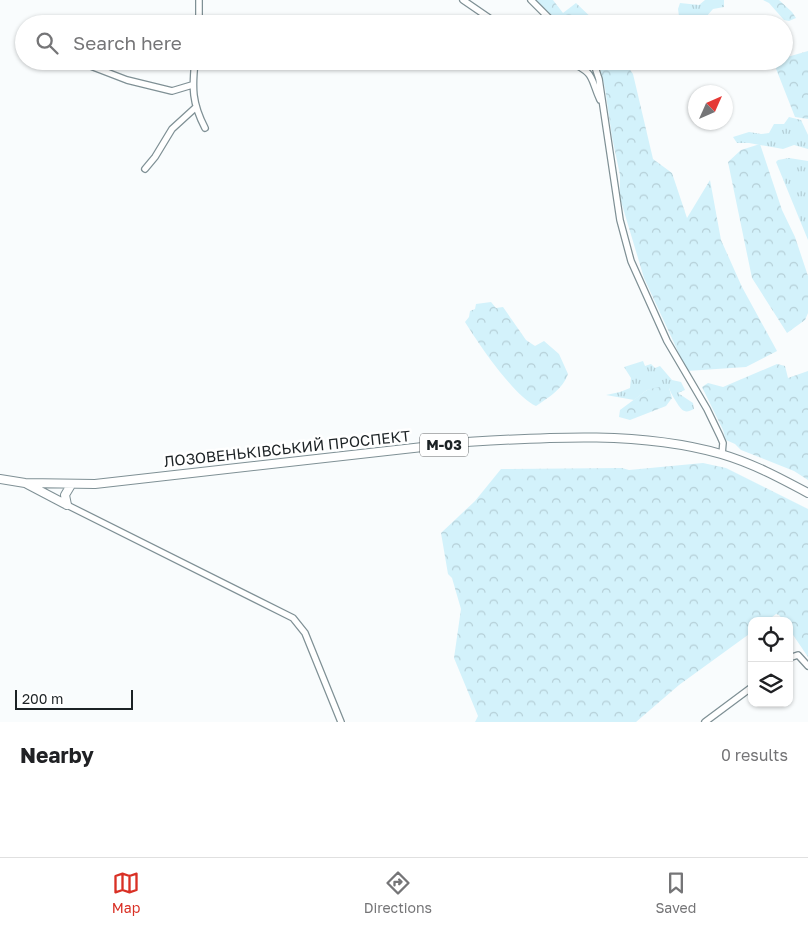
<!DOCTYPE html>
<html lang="en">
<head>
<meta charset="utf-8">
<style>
	body { margin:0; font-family:"Golos Text",sans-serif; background:#f6f6f6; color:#202124 }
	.controls { position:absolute; right:15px; bottom:15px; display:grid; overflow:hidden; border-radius:10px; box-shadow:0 1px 4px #0004 }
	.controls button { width:45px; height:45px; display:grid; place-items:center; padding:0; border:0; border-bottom:1px solid #e0e0e0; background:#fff; color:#202124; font:25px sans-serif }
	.compass { position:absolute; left:688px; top:85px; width:45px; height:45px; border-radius:50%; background:#fff; box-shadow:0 1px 4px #0004; rotate:45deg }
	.scale { position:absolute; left:15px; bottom:12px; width:118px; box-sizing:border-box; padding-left:5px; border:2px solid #1c2225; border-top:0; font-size:14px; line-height:18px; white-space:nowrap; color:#1c2225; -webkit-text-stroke:4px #fff; paint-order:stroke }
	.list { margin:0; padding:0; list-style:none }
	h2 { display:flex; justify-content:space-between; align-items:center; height:65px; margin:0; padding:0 20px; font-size:21px }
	h2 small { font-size:16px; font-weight:400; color:#757577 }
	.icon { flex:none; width:28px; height:28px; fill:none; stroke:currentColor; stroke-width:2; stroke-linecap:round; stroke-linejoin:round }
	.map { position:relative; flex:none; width:808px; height:722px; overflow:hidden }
	.search { position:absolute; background:#fff; box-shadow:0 1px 4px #0004; left:15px; right:15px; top:15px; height:55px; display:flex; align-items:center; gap:12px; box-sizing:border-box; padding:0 18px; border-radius:28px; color:#757577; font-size:19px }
	.sheet { height:135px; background:#fff }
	nav { display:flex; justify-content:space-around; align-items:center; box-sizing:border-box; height:70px; border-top:1px solid #e0e0e0; background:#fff; font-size:14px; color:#757577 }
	nav a { display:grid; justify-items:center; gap:2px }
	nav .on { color:#d93025 }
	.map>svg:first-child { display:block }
	.grass { fill:url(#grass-tufts) }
	.forest { fill:url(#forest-crowns) }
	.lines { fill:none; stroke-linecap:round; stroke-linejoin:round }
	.minor-casing { stroke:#7f9095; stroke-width:8 }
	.highway-casing { stroke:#7f9095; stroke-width:10 }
	.minor { stroke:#fff; stroke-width:5.5 }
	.highway { stroke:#fff; stroke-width:8 }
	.labels { text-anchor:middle; stroke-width:5; stroke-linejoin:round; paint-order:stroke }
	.shield { fill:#fff; stroke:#606466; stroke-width:1 }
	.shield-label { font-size:14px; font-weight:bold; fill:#1c2225 }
	.street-label { font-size:15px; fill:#1c2225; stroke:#fff }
</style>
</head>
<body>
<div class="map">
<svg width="808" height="722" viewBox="0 0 808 722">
	<defs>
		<pattern id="grass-tufts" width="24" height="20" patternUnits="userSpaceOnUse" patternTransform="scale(1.25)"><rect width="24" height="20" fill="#d3f2fb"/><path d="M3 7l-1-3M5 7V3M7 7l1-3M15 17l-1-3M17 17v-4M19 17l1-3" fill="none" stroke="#b5cfd7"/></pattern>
		<pattern id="forest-crowns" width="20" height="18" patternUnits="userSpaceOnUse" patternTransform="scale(1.25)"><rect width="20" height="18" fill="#d3f2fb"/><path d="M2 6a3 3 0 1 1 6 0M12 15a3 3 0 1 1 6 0" fill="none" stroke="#b5cfd7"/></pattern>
	</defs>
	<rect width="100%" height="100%" fill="#f9fcfd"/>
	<path class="grass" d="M 705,0 L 724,0 L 724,7 L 713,9 L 706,17 L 712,24 L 673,24 L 679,16 L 678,9 L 680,3 L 699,5 Z
		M 789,117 L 801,120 L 808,135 L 808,149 L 794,145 L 783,149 L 749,143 L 737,143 L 733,137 L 749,132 L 761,134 L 769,133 L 774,124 L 784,124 Z
		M 789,158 L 808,161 L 808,240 L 776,162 L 778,160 Z
		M 643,361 L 645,366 L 651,364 L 655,368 L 660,366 L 672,380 L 681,382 L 685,390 L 678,393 L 693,403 L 694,409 C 685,414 682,411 677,403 C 674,398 671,394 669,388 L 647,390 L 634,400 L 606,395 L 620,392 L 630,388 L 631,378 L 624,367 Z"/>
	<path class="forest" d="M 535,0 L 553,0 L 563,13 L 576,3 L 598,24 L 561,24 Z
		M 763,0 L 779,0 L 792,12 L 796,18 L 789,21 L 784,20 L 769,3 Z
		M 808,51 L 808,119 L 795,117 L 773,61 L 784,61 L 784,58 Z
		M 598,61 L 624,61 L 633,74 L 653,159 L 672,173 L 687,218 L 710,180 L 721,240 L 742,287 L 777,351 L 746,367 L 687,371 L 644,278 L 620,198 L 620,175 L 612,137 L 605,88 Z
		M 760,144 L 782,210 L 795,237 L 808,276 L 808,313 L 805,320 L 787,333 L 752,278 L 728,162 L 741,150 Z
		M 491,302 L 496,308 L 503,307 L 526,340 L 535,346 L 544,341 L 559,354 L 568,374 C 563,389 549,397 536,406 C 514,396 478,343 465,322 L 469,317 L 470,311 L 475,309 L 476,304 Z
		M 777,364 L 785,366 L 788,378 L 808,371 L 808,480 L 794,471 L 741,450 L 735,444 L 726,440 L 723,430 L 702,387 L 708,383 L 723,387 Z
		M 658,387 L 669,388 L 672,398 L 666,406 L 630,420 L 619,417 L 620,410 L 647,390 Z
		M 703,463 L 726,468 L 808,509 L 808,657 L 789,629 L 789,621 L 784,621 L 779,615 L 776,614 L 767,621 L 752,621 L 752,632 L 679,685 L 636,722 L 475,722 L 478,716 L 454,658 L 461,609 L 452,578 L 448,574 L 441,533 L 475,501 L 501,469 L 622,468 L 629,470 Z"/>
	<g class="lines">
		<g class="minor-casing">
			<path id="minor" d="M 199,0 L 199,24
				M 463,0 L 498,24
				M 531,0 L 555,24
				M 195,61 C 192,88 192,103 205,128
				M 569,61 C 596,75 589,75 600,100
				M 593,61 L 599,79 L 620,220 L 631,261 L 667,341 L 707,409 L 720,436 L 723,443 L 722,454
				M 88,65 L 127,80 L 172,91 L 192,85
				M 145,169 L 155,157 L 172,129 L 195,108
				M 67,505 L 293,618 L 305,633 L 341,722
				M 789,658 L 798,655 L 808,666
				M 705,722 L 752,687"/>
		</g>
		<g class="highway-casing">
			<path id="highway" d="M 0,479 L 25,483 L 95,484 L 467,442 C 549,437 641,431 721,454 C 752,463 780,478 808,493
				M 27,484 L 67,505
				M 67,505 L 65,495 L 71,485"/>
		</g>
		<use href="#minor" class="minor"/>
		<use href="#highway" class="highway"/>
	</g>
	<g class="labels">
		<rect class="shield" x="420" y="433.5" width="48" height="23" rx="4"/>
		<g class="shield-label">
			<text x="444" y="450">М-03</text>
		</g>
		<g class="street-label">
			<text transform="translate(287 449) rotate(-6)" y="5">ЛОЗОВЕНЬКІВСЬКИЙ ПРОСПЕКТ</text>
		</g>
	</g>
</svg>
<div class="controls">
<button><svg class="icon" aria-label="locate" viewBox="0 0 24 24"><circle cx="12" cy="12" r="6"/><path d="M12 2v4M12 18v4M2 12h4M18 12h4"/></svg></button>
<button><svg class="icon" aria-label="layers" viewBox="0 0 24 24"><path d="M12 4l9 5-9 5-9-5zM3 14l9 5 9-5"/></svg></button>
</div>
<svg class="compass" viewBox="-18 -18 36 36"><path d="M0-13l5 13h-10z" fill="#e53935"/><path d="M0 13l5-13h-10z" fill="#757577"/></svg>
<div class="scale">200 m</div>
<div class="search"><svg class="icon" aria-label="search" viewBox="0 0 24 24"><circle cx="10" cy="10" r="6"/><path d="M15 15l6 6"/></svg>Search here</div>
</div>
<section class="sheet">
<h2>Nearby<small>0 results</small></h2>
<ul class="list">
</ul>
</section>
<nav>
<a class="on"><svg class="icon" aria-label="map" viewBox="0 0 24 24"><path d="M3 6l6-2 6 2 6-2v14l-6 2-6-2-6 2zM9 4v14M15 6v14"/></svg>Map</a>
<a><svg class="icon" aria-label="directions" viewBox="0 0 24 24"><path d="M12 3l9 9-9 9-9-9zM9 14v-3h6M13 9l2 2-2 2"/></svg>Directions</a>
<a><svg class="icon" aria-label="saved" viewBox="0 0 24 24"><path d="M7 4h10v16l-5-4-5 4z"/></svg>Saved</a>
</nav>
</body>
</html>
